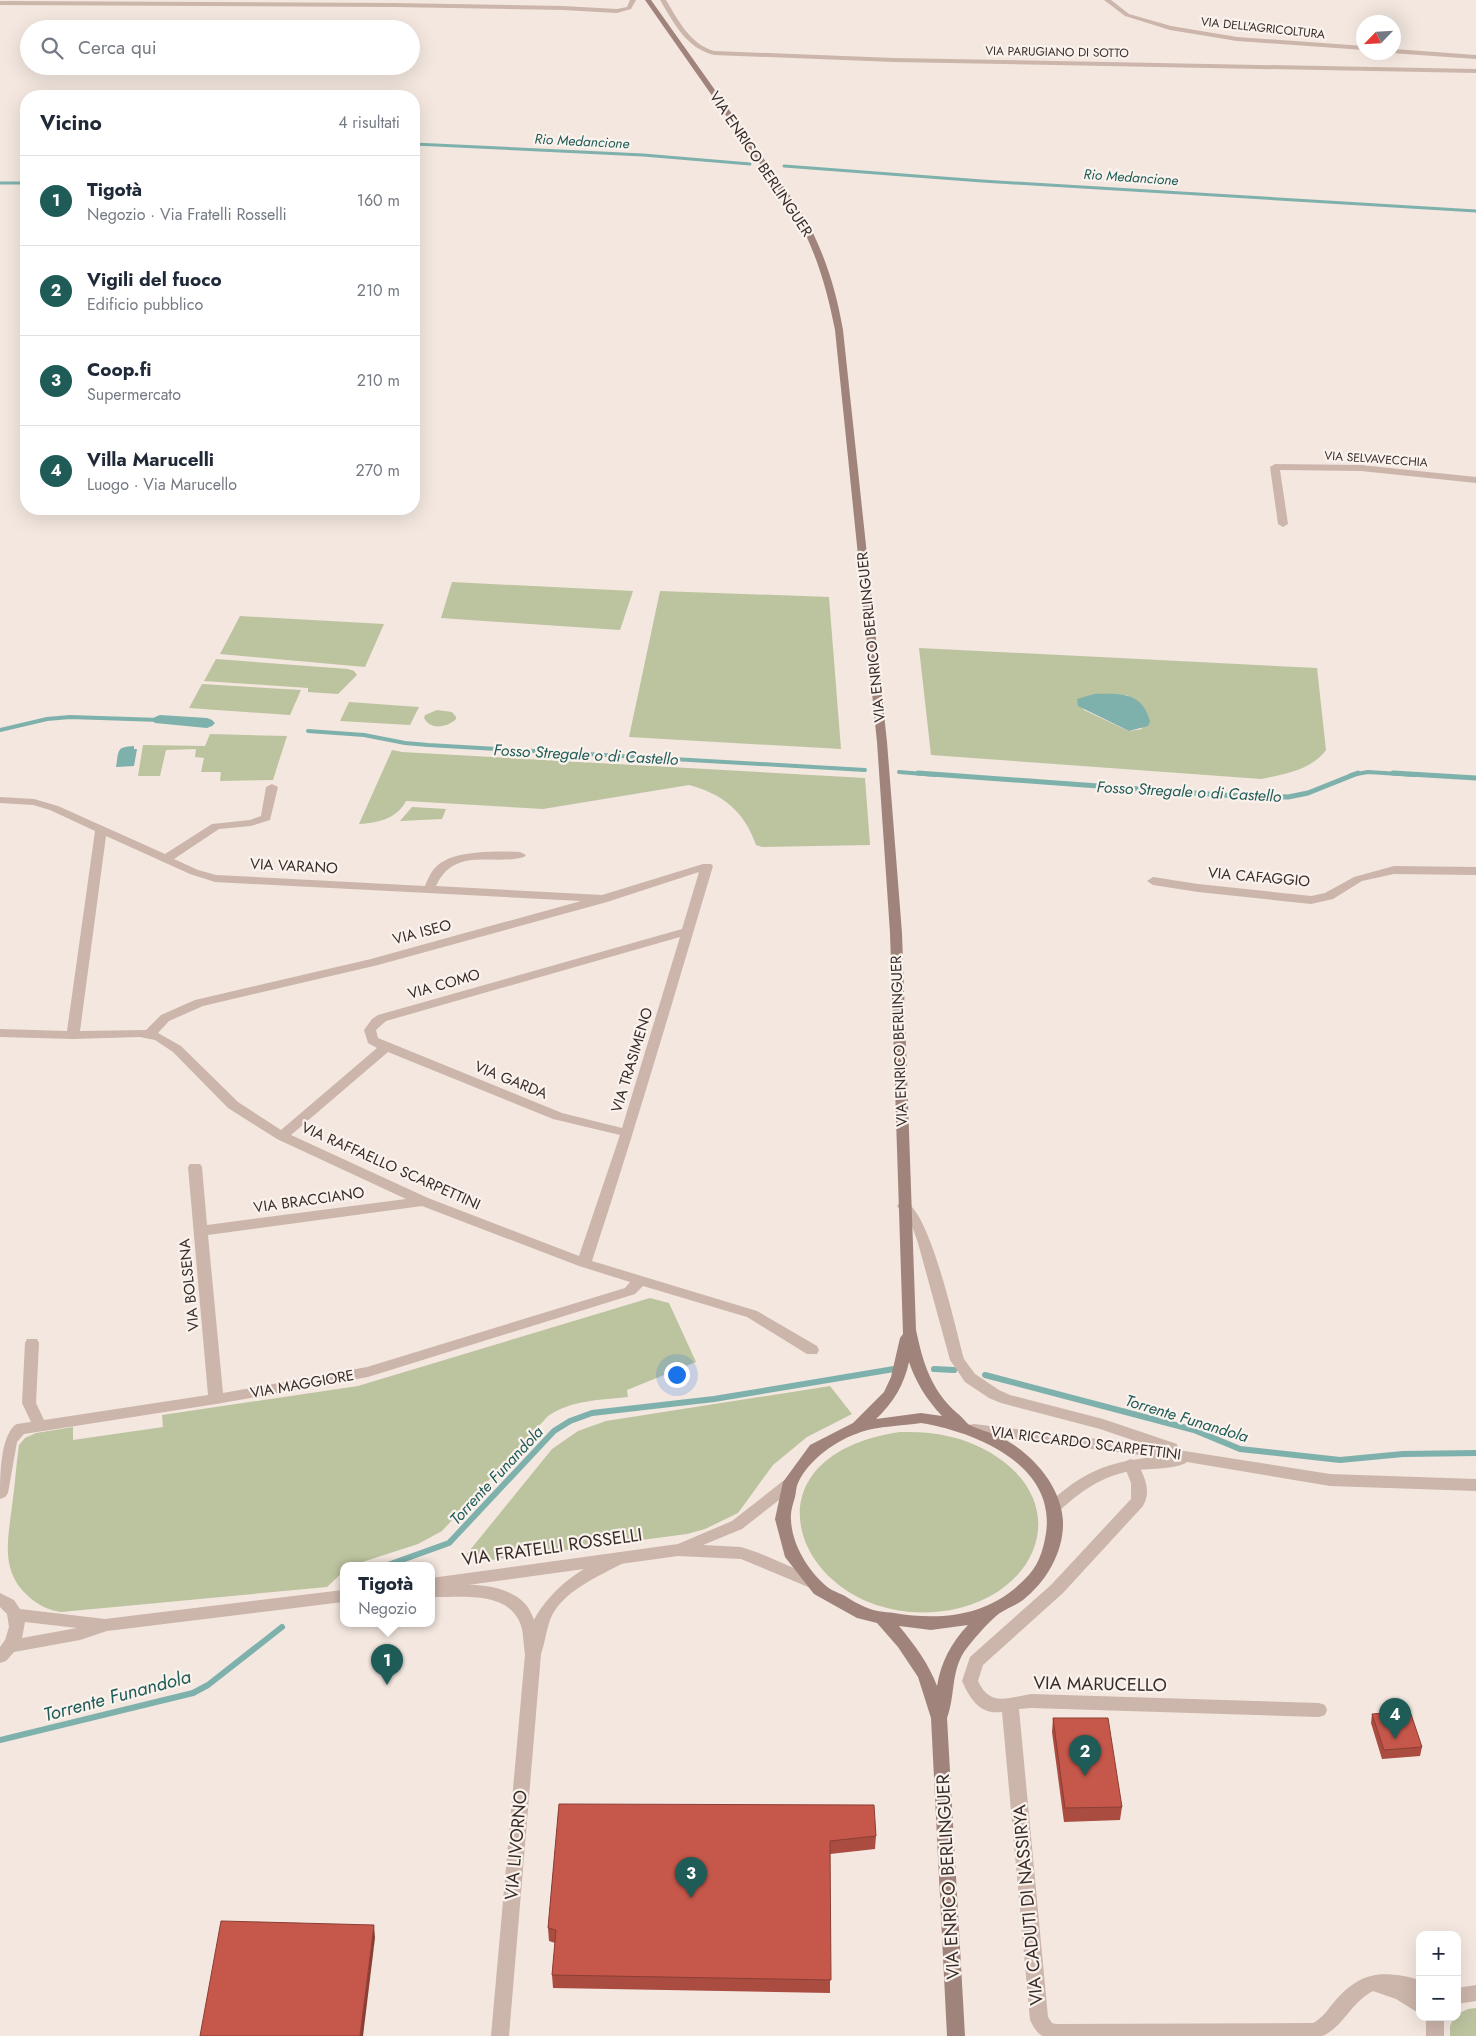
<!DOCTYPE html>
<html lang="it">
<head>
<meta charset="utf-8">
<style>
	body { margin:0; font-family:Jost,sans-serif; background:#f2f2f3; color:#1f2937 }
	.controls { position:absolute; right:15px; bottom:15px; display:grid; overflow:hidden; border-radius:10px; box-shadow:0 5px 20px #0002 }
	.controls button { width:45px; height:45px; display:grid; place-items:center; padding:0; border:0; border-bottom:1px solid #e0e1e3; background:#fff; color:#1f2937; font:25px sans-serif }
	.compass { position:absolute; left:1356px; top:15px; width:45px; height:45px; border-radius:50%; background:#fff; box-shadow:0 5px 20px #0002; rotate:245deg }
	.you { position:absolute; left:676px; top:1374px; width:18px; height:18px; margin:-12px; border:4px solid #fff; border-radius:50%; background:#1a73e8; box-shadow:0 0 0 8px #1a73e833 }
	.badge { display:grid; place-items:center; width:32px; height:32px; border-radius:50%; background:#1f5b57; color:#fff; font-size:16px; font-weight:700 }
	.pin { position:absolute; translate:-50% -41px; filter:drop-shadow(0 1px 2px #0008) }
	.pin::after { content:''; position:absolute; top:26px; width:18px; height:15px; background:inherit; clip-path:polygon(0 0,100% 0,50% 100%) }
	.popup { position:absolute; left:340px; top:1562px; width:95px; height:65px; box-sizing:border-box; display:grid; place-content:center; border-radius:10px; background:#fff; filter:drop-shadow(0 1px 4px #0005); font-size:16px; white-space:nowrap; color:#747a83 }
	.popup b { font-size:19px; color:#1f2937 }
	.popup::after { content:''; position:absolute; left:50%; top:100%; margin-left:-10px; border:10px solid transparent; border-top-color:#fff }
	.list { margin:0; padding:0; list-style:none }
	h2 { display:flex; justify-content:space-between; align-items:center; height:65px; margin:0; padding:0 20px; font-size:21px }
	h2 small { font-size:16px; font-weight:400; color:#747a83 }
	.list li { display:grid; grid-template-columns:32px 1fr auto; gap:15px; align-items:center; box-sizing:border-box; height:90px; padding:0 20px; border-top:1px solid #e0e1e3 }
	.list b { display:block; font-size:19px; white-space:nowrap }
	.list p { margin:0; font-size:16px; white-space:nowrap; color:#747a83 }
	.list em { font-size:16px; font-style:normal; color:#747a83 }
	.icon { flex:none; width:28px; height:28px; fill:none; stroke:currentColor; stroke-width:2; stroke-linecap:round; stroke-linejoin:round }
	.map { position:relative; flex:none; width:1476px; height:2036px; overflow:hidden }
	.search { position:absolute; background:#fff; box-shadow:0 5px 20px #0002; left:20px; top:20px; width:400px; height:55px; display:flex; align-items:center; gap:12px; box-sizing:border-box; padding:0 18px; border-radius:28px; color:#747a83; font-size:19px }
	.panel { position:absolute; background:#fff; box-shadow:0 5px 20px #0002; left:20px; top:90px; width:400px; height:425px; border-radius:20px }
	.map>svg:first-child { display:block }
	.green { fill:#bcc39f; fill-rule:evenodd }
	.water { fill:#7eb0ac }
	.lines { fill:none; stroke-linecap:round; stroke-linejoin:round }
	.stream-far3 { stroke:#7eb0ac; stroke-width:3 }
	.stream-far2 { stroke:#7eb0ac; stroke-width:4 }
	.stream-far1 { stroke:#7eb0ac; stroke-width:5 }
	.stream { stroke:#7eb0ac; stroke-width:6 }
	.canal { fill:#7eb0ac; fill-rule:evenodd }
	.minor { fill:#ccb5ab; fill-rule:evenodd }
	.tertiary { fill:#ccb5ab; fill-rule:evenodd }
	.secondary { fill:#a0847c; fill-rule:evenodd }
	.wall { fill:#aa4c40 }
	.shaded-wall { fill:#8b3e34 }
	.building { fill:#c6584b; stroke:#8b3e34 }
	.labels { text-anchor:middle; stroke-width:4.5; stroke-linejoin:round; paint-order:stroke }
	.far-street-label { font-size:12px; fill:#392d2a; stroke:#faf2ec }
	.far-water-label { font-size:14px; font-style:italic; fill:#1f5b57; stroke:#faf2ec }
	.street-label { font-size:15px; fill:#392d2a; stroke:#faf2ec }
	.water-label { font-size:16px; font-style:italic; fill:#1f5b57; stroke:#faf2ec }
	.near-street-label { font-size:18px; fill:#392d2a; stroke:#faf2ec }
	.near-water-label { font-size:19px; font-style:italic; fill:#1f5b57; stroke:#faf2ec }
</style>
</head>
<body>
<div class="map">
<svg width="1476" height="2036" viewBox="0 0 1476 2036">
	<rect width="100%" height="100%" fill="#f3e7df"/>
	<path class="green" d="M 452,582 L 633,591 L 620,630 L 441,618 Z
		M 660,591 L 829,597 L 841,749 L 629,737 Z
		M 240,616 L 384,624 L 365,667 L 220,654 Z
		M 919,648 L 1317,668 L 1326,750 C 1311,770 1285,774 1261,779 L 931,755 ZM 1094,694 L 1127,695 L 1142,729 L 1129,731 L 1122,728 L 1084,710 L 1077,700 Z
		M 216,659 L 348,669 L 354,671 L 357,675 L 338,694 L 308,692 L 308,688 L 204,681 Z
		M 202,684 L 301,690 L 290,715 L 189,708 Z
		M 349,702 L 419,707 L 410,725 L 340,721 Z
		M 437,710 L 452,712 L 456,717 L 456,719 C 447,728 430,730 424,718 L 425,715 Z
		M 210,734 L 287,736 L 273,780 L 220,781 L 221,772 L 201,772 L 204,758 L 195,757 L 196,749 L 166,750 L 160,776 L 138,776 L 143,745 L 205,746 Z
		M 392,750 L 402,752 L 865,778 L 870,845 L 762,847 L 756,845 C 744,811 723,794 689,785 L 543,809 L 406,801 C 397,819 377,823 359,824 Z
		M 412,807 L 446,809 L 442,819 L 400,821 Z
		M 650,1298 L 669,1303 L 696,1362 L 627,1390 L 628,1397 C 601,1400 571,1400 548,1416 L 442,1531 L 418,1544 L 350,1566 L 343,1566 L 343,1572 L 327,1587 L 61,1612 C 48,1610 38,1605 28,1596 C 0,1571 8,1540 12,1506 C 15,1486 16,1465 19,1445 L 25,1438 L 36,1433 L 73,1427 L 73,1440 L 163,1427 L 162,1415 L 358,1386 Z
		M 830,1386 L 852,1414 L 807,1437 L 773,1465 L 738,1513 L 705,1529 L 687,1534 L 484,1561 L 474,1559 L 466,1555 L 552,1449 L 578,1431 L 606,1421 Z
		M 900,1432 C 932,1431 963,1436 991,1453 C 1075,1504 1038,1594 951,1610 C 805,1635 724,1458 900,1432 Z
		M 1476,2008 L 1476,2036 L 1450,2036 L 1450,2026 L 1454,2017 L 1457,2017 L 1457,2014 L 1468,2009 Z"/>
	<path class="water" d="M 1094,694 C 1121,693 1142,692 1150,721 L 1148,726 L 1129,731 L 1078,706 L 1077,699 Z
		M 134,746 L 134,749 L 137,749 L 134,766 L 116,767 C 119,750 116,747 134,746 Z"/>
	<g class="lines">
		<path class="stream-far3" d="M 414,144 L 643,155 L 750,164
			M 784,166 L 982,181 L 1476,211
			M 0,183 L 26,183"/>
		<path class="stream-far2" d="M 0,730 L 47,719 L 70,717 L 160,720
			M 308,731 L 364,735 L 405,743 L 428,745 L 865,770
			M 899,772 L 936,775
			M 1351,775 L 1368,772 L 1415,775"/>
		<path class="stream-far1" d="M 918,773 L 1221,795 L 1288,797 L 1308,793 L 1358,773
			M 1393,773 L 1476,778"/>
		<path class="stream" d="M 934,1369 L 954,1370
			M 985,1375 L 1194,1430 L 1240,1449 L 1340,1460 L 1403,1454 L 1476,1453
			M 385,1566 L 449,1543 L 554,1431 L 570,1421 L 592,1413 L 714,1399 L 894,1369
			M 0,1740 L 193,1693 L 208,1685 L 282,1627"/>
		<path class="canal" d="M 160,715 L 207,718 L 212,720 L 215,723 L 212,726 L 207,728 L 155,723 L 152,720 L 155,717 Z"/>
		<path class="minor" d="M 630,0 L 636,0 L 631,9 L 617,13 L 563,10 L 393,7 L 0,5 L 0,1 L 393,3 L 563,6 L 617,9 L 627,7 Z
			M 660,0 L 666,0 C 678,20 690,44 714,51 L 894,58 L 1476,69 L 1476,73 L 894,62 L 714,55 C 686,48 674,23 660,0 Z
			M 1275,464 L 1361,465 L 1476,477 L 1476,483 L 1361,471 L 1280,470 L 1288,524 L 1283,527 L 1278,524 L 1270,467 Z
			M 272,784 L 278,787 L 270,820 L 251,826 L 219,829 L 174,859 L 198,870 L 216,875 L 425,886 C 428,879 431,871 437,866 C 453,850 498,851 520,852 L 526,855 L 524,857 C 491,866 455,846 436,886 L 602,895 L 703,864 L 711,864 L 713,866 C 674,997 635,1130 592,1261 L 757,1311 L 817,1346 L 819,1350 L 817,1354 L 807,1354 L 747,1317 L 643,1286 L 635,1294 L 368,1377 L 216,1404 L 24,1434 L 17,1442 L 8,1493 L 5,1497 L 0,1499 C 0,1477 0,1438 15,1425 C 19,1423 26,1423 31,1422 L 22,1403 L 25,1343 L 27,1339 L 37,1339 L 39,1343 L 36,1403 L 44,1420 L 208,1395 L 188,1167 L 190,1164 L 200,1164 L 202,1167 L 207,1225 L 406,1199 L 277,1139 L 228,1108 L 173,1052 L 155,1040 L 140,1037 L 73,1039 L 0,1037 L 0,1029 L 67,1031 L 95,831 L 50,810 L 33,805 L 0,803 L 0,797 L 34,799 L 58,806 L 165,854 L 212,824 L 250,820 L 261,816 L 266,787 ZM 106,836 L 190,874 L 215,882 L 581,901 L 371,959 L 195,1000 L 161,1015 L 146,1030 L 80,1031 ZM 699,872 L 682,929 L 378,1015 L 372,1019 L 364,1030 L 368,1043 L 377,1048 L 281,1130 L 238,1102 L 181,1046 L 158,1033 L 169,1021 L 203,1006 L 378,965 L 607,902 ZM 680,937 L 622,1128 L 562,1113 L 378,1038 L 376,1030 L 386,1021 ZM 388,1052 L 553,1119 L 620,1135 L 579,1256 L 428,1198 L 291,1135 ZM 422,1206 L 579,1266 L 630,1282 L 625,1288 L 367,1367 L 223,1393 L 208,1235 Z
			M 1394,866 L 1476,867 L 1476,875 L 1394,874 L 1362,881 L 1333,899 L 1311,904 L 1198,892 L 1153,885 L 1147,881 L 1153,877 L 1198,884 L 1311,896 L 1325,893 L 1354,877 Z
			M 1131,1459 L 1136,1461 C 1144,1475 1152,1490 1143,1506 L 1063,1593 L 983,1665 L 978,1681 C 990,1707 1007,1698 1031,1694 L 1319,1703 L 1325,1705 L 1327,1710 L 1325,1715 L 1319,1717 L 1031,1708 L 1019,1709 L 1048,2017 L 1052,2023 L 1056,2024 L 1313,2023 C 1323,2018 1328,2009 1335,2001 C 1361,1971 1383,1970 1420,1980 L 1420,2014 L 1396,1999 L 1373,1991 C 1351,2002 1343,2028 1322,2036 L 1043,2036 C 1037,2034 1033,2026 1030,2020 L 1002,1712 C 980,1715 970,1699 962,1681 L 970,1657 L 1051,1585 L 1131,1499 L 1131,1483 L 1124,1465 L 1126,1461 Z
			M 620,1552 L 625,1554 L 628,1558 L 625,1562 C 600,1576 561,1591 550,1620 C 546,1631 545,1643 541,1654 L 509,2036 L 491,2036 L 525,1654 C 523,1644 524,1632 520,1623 C 507,1590 459,1598 431,1597 L 431,1585 C 460,1585 506,1580 527,1606 C 530,1610 532,1615 534,1620 C 551,1588 586,1563 620,1552 Z
			M 1476,1985 L 1476,2001 L 1457,2004 L 1457,1988 Z
			M 1426,2017 L 1444,2017 L 1444,2036 L 1426,2036 Z"/>
		<path class="tertiary" d="M 1104,0 L 1111,0 L 1129,14 L 1171,26 L 1237,37 L 1364,46 L 1364,50 L 1237,41 L 1170,30 L 1125,16 Z
			M 1394,49 L 1476,55 L 1476,59 L 1391,53 L 1394,52 Z
			M 904,1201 C 930,1209 956,1331 964,1359 L 975,1374 L 999,1390 L 1010,1395 L 1103,1419 L 1177,1444 L 1178,1450 L 1330,1474 L 1476,1479 L 1476,1491 L 1330,1486 L 1187,1462 C 1177,1470 1145,1468 1131,1471 C 1101,1476 1080,1492 1058,1512 L 1053,1514 L 1048,1512 L 1045,1508 L 1048,1504 C 1083,1472 1106,1462 1154,1457 L 969,1433 L 967,1429 L 969,1425 L 974,1424 L 1147,1445 L 1100,1429 L 1001,1403 L 989,1398 L 965,1382 L 950,1360 L 918,1243 L 912,1226 L 897,1206 L 899,1203 Z
			M 788,1479 L 793,1481 L 796,1485 L 793,1489 L 742,1529 L 703,1545 L 741,1547 L 759,1553 L 819,1579 L 821,1583 L 819,1587 L 813,1589 L 741,1559 L 678,1556 L 431,1590 L 431,1578 L 678,1544 L 732,1521 L 783,1481 Z
			M 343,1590 L 343,1602 L 107,1631 L 80,1640 L 14,1652 L 6,1661 L 0,1663 L 0,1647 L 5,1640 L 9,1627 L 7,1614 L 0,1607 L 0,1593 L 14,1600 L 20,1609 L 105,1619 ZM 25,1622 L 77,1628 L 22,1638 Z"/>
		<path class="secondary" d="M 645,0 L 651,0 L 803,214 C 824,251 836,289 843,330 L 887,742 L 902,933 L 916,1330 C 923,1363 931,1390 957,1413 C 961,1416 965,1421 968,1424 C 976,1429 990,1432 1000,1437 C 1031,1452 1061,1485 1063,1521 C 1064,1552 1046,1582 1023,1600 C 1016,1605 1007,1608 1000,1613 C 991,1619 971,1642 964,1652 C 951,1672 955,1697 947,1718 L 965,2036 L 947,2036 L 931,1718 L 918,1677 L 898,1647 L 877,1623 L 857,1618 L 814,1594 L 785,1557 L 775,1519 L 783,1482 L 810,1445 L 853,1423 L 884,1392 L 891,1377 L 900,1338 L 903,1334 L 890,933 L 877,742 L 835,330 C 827,289 816,251 795,214 ZM 909,1362 C 916,1383 927,1400 942,1416 L 921,1413 L 876,1419 C 893,1403 904,1385 909,1362 ZM 921,1423 C 976,1432 1056,1465 1046,1533 C 1043,1552 1038,1567 1024,1580 C 988,1616 942,1621 894,1613 C 885,1612 873,1611 865,1607 C 858,1604 851,1600 845,1596 C 839,1593 830,1590 825,1585 C 807,1569 792,1544 791,1520 C 790,1513 793,1504 795,1497 C 796,1493 796,1487 798,1483 C 809,1459 837,1440 861,1432 C 878,1426 903,1426 921,1423 ZM 968,1625 C 951,1643 941,1662 937,1686 C 929,1664 914,1644 899,1626 L 931,1630 Z"/>
	</g>
	<path class="wall" d="M 1372,1714 L 1422,1747 L 1420,1756 L 1382,1759 L 1371,1723 Z
		M 1053,1718 L 1122,1807 L 1120,1820 L 1064,1822 L 1052,1732 Z
		M 559,1804 L 876,1836 L 875,1849 L 830,1854 L 830,1993 L 553,1988 L 552,1975 L 555,1943 L 549,1941 L 548,1928 Z"/>
	<path class="shaded-wall" d="M 374,1925 L 375,1938 L 363,2036 L 360,2036 Z"/>
	<path class="building" d="M 1410,1711 L 1422,1747 L 1384,1750 L 1372,1714 Z
		M 1053,1718 L 1108,1718 L 1122,1807 L 1065,1808 Z
		M 559,1804 L 874,1805 L 876,1836 L 830,1841 L 831,1980 L 552,1975 L 556,1930 L 548,1928 Z
		M 221,1921 L 374,1925 L 360,2036 L 200,2036 Z"/>
	<g class="labels">
		<g class="far-street-label">
			<text transform="translate(1263 28) rotate(6)" y="4">VIA DELL'AGRICOLTURA</text>
			<text transform="translate(1057 52) rotate(1)" y="4">VIA PARUGIANO DI SOTTO</text>
			<text transform="translate(1376 459) rotate(4)" y="4">VIA SELVAVECCHIA</text>
		</g>
		<g class="far-water-label">
			<text transform="translate(582 141) rotate(3)" y="5">Rio Medancione</text>
			<text transform="translate(1131 177) rotate(4)" y="5">Rio Medancione</text>
		</g>
		<g class="street-label">
			<text transform="translate(761 164) rotate(56)" y="5">VIA ENRICO BERLINGUER</text>
			<text transform="translate(871 637) rotate(-96)" y="5">VIA ENRICO BERLINGUER</text>
			<text transform="translate(294 866) rotate(3)" y="5">VIA VARANO</text>
			<text transform="translate(1259 877) rotate(5)" y="5">VIA CAFAGGIO</text>
			<text transform="translate(422 932) rotate(-15)" y="5">VIA ISEO</text>
			<text transform="translate(444 984) rotate(-16)" y="5">VIA COMO</text>
			<text transform="translate(899 1041) rotate(-92)" y="5">VIA ENRICO BERLINGUER</text>
			<text transform="translate(632 1060) rotate(-73)" y="5">VIA TRASIMENO</text>
			<text transform="translate(511 1080) rotate(22)" y="5">VIA GARDA</text>
			<text transform="translate(391 1166) rotate(24)" y="5">VIA RAFFAELLO SCARPETTINI</text>
			<text transform="translate(309 1200) rotate(-8)" y="5">VIA BRACCIANO</text>
			<text transform="translate(189 1285) rotate(-96)" y="5">VIA BOLSENA</text>
			<text transform="translate(302 1384) rotate(-10)" y="5">VIA MAGGIORE</text>
			<text transform="translate(1086 1443) rotate(7)" y="5">VIA RICCARDO SCARPETTINI</text>
		</g>
		<g class="water-label">
			<text transform="translate(586 754) rotate(3)" y="6">Fosso Stregale o di Castello</text>
			<text transform="translate(1189 791) rotate(3)" y="6">Fosso Stregale o di Castello</text>
			<text transform="translate(1187 1418) rotate(17)" y="6">Torrente Funandola</text>
			<text transform="translate(496 1475) rotate(-47)" y="6">Torrente Funandola</text>
		</g>
		<g class="near-street-label">
			<text transform="translate(552 1547) rotate(-8)" y="6">VIA FRATELLI ROSSELLI</text>
			<text transform="translate(1100 1684) rotate(1)" y="6">VIA MARUCELLO</text>
			<text transform="translate(516 1845) rotate(-85)" y="6">VIA LIVORNO</text>
			<text transform="translate(948 1877) rotate(-93)" y="6">VIA ENRICO BERLINGUER</text>
			<text transform="translate(1028 1905) rotate(-95)" y="6">VIA CADUTI DI NASSIRYA</text>
		</g>
		<g class="near-water-label">
			<text transform="translate(117 1695) rotate(-15)" y="7">Torrente Funandola</text>
		</g>
	</g>
</svg>
<div class="controls">
<button>+</button>
<button>−</button>
</div>
<svg class="compass" viewBox="-18 -18 36 36"><path d="M0-13l5 13h-10z" fill="#e53935"/><path d="M0 13l5-13h-10z" fill="#747a83"/></svg>
<div class="you"></div>
<div class="pin badge" style="left:387px;top:1685px">1</div>
<div class="popup"><b>Tigotà</b>Negozio</div>
<div class="pin badge" style="left:1085px;top:1776px">2</div>
<div class="pin badge" style="left:691px;top:1898px">3</div>
<div class="pin badge" style="left:1395px;top:1739px">4</div>
<div class="search"><svg class="icon" aria-label="search" viewBox="0 0 24 24"><circle cx="10" cy="10" r="6"/><path d="M15 15l6 6"/></svg>Cerca qui</div>
<section class="panel">
<h2>Vicino<small>4 risultati</small></h2>
<ul class="list">
<li><span class="badge">1</span><div><b>Tigotà</b><p>Negozio · Via Fratelli Rosselli</p></div><em>160 m</em></li>
<li><span class="badge">2</span><div><b>Vigili del fuoco</b><p>Edificio pubblico</p></div><em>210 m</em></li>
<li><span class="badge">3</span><div><b>Coop.fi</b><p>Supermercato</p></div><em>210 m</em></li>
<li><span class="badge">4</span><div><b>Villa Marucelli</b><p>Luogo · Via Marucello</p></div><em>270 m</em></li>
</ul>
</section>
</div>
</body>
</html>
